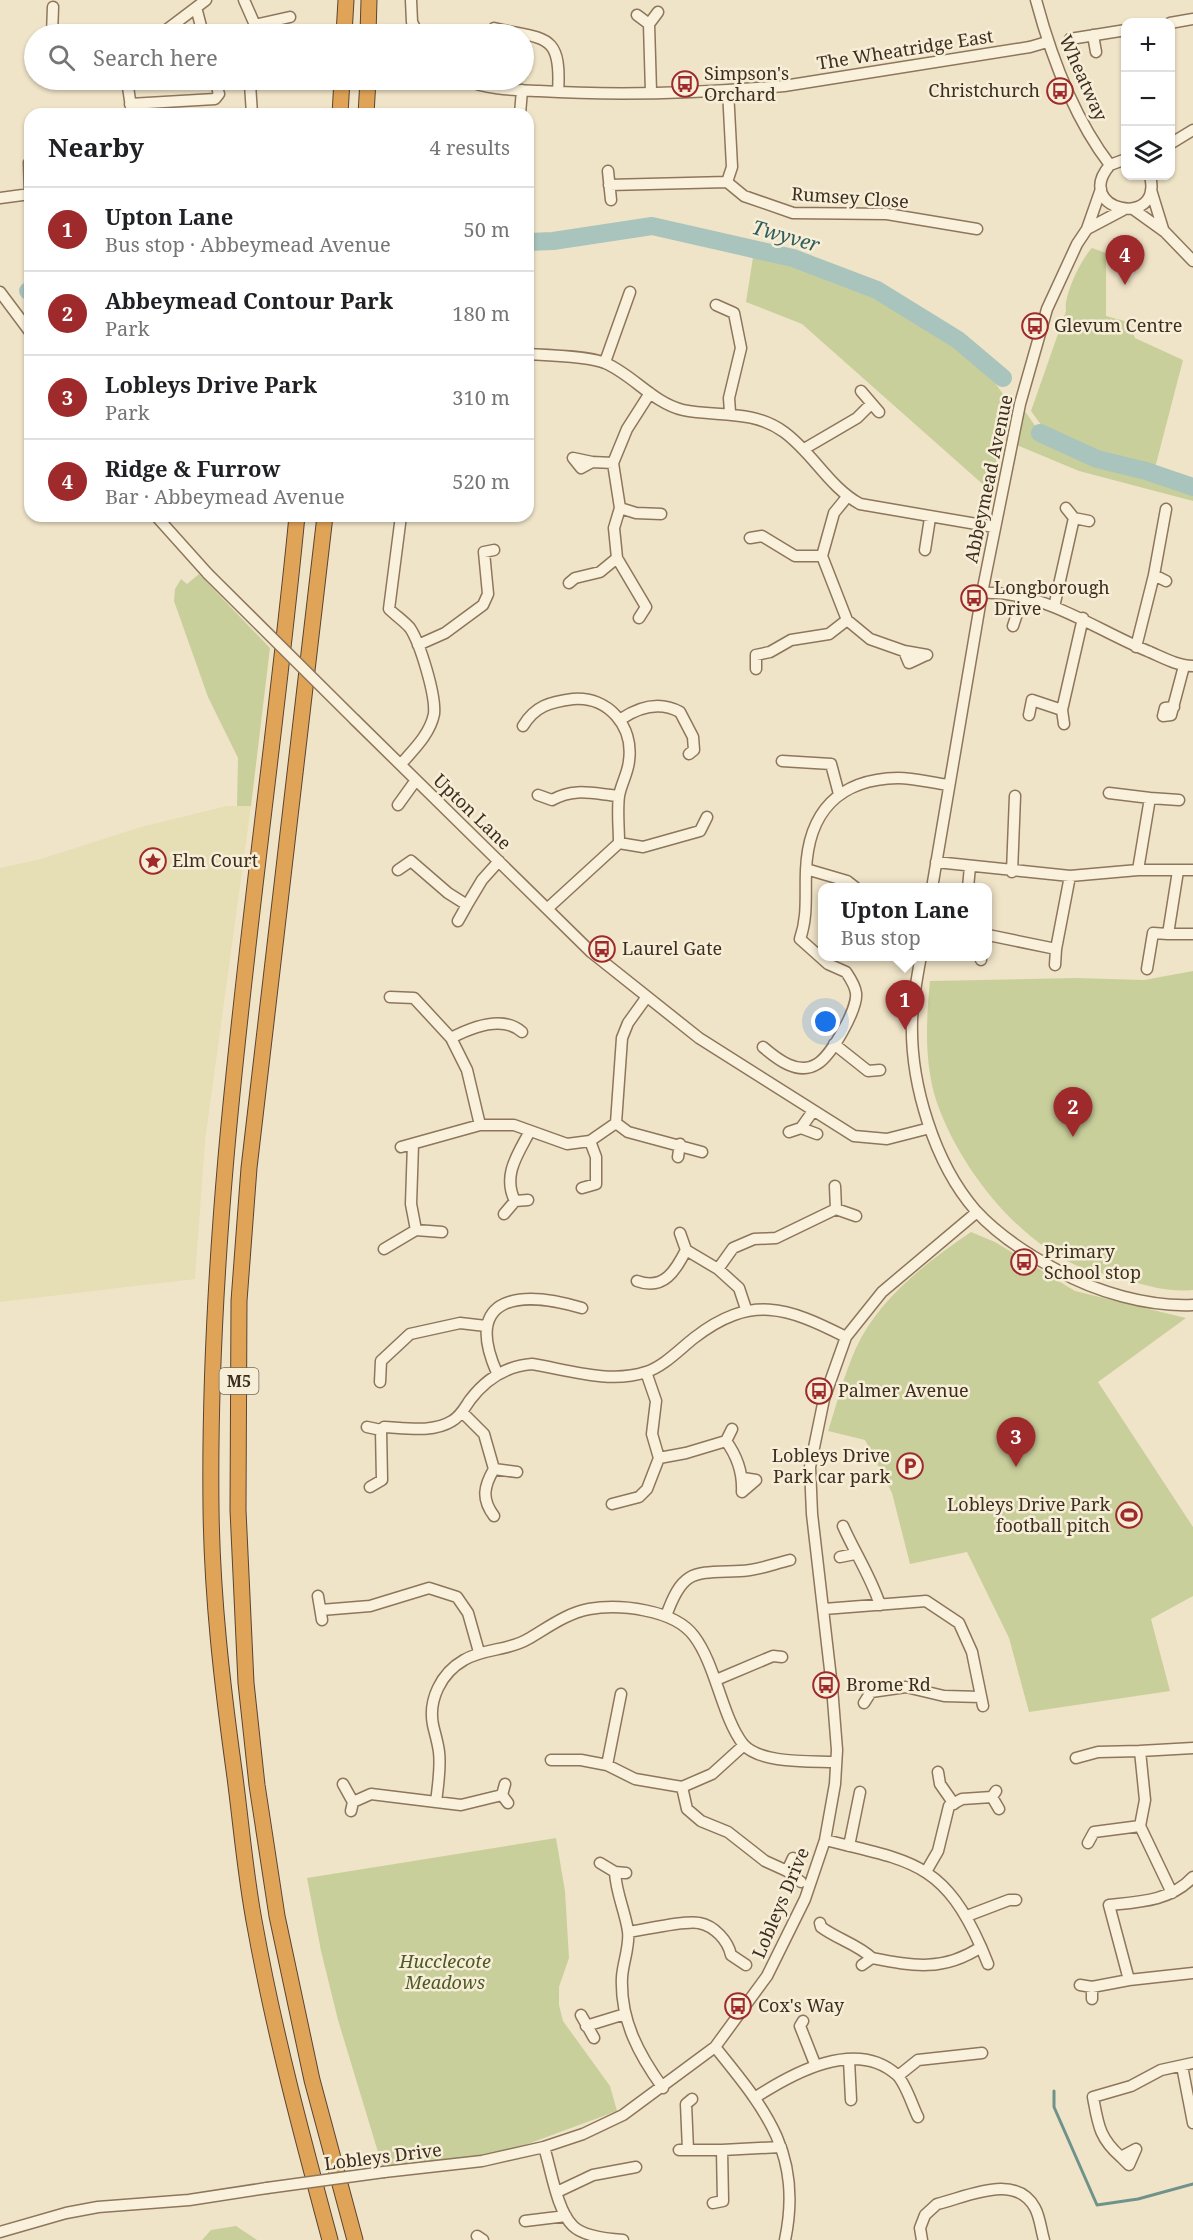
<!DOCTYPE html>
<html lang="en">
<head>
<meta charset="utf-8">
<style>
	body { margin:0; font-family:"Noto Serif",serif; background:#f6f6f6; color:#202124 }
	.controls { position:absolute; right:18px; top:18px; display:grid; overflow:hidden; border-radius:12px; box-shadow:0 2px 4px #0004 }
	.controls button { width:54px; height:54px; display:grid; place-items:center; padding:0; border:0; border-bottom:2px solid #e0e0e0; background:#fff; color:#202124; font:30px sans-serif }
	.you { position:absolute; left:826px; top:1022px; width:21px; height:21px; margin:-15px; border:4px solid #fff; border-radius:50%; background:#1a73e8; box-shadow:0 0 0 9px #1a73e833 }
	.badge { display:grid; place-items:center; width:39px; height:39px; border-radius:50%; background:#9e2a2b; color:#fff; font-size:20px; font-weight:700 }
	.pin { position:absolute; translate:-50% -50px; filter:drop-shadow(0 2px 3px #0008) }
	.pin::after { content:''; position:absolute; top:32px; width:21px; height:18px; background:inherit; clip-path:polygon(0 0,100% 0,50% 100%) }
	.popup { position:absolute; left:818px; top:883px; width:174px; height:78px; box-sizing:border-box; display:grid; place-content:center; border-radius:12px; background:#fff; filter:drop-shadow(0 2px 4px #0005); font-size:20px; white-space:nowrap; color:#757577 }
	.popup b { font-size:22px; color:#202124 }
	.popup::after { content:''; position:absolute; left:50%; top:100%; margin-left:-12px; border:12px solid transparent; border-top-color:#fff }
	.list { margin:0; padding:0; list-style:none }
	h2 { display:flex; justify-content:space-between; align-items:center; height:78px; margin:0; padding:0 24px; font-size:26px }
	h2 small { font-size:20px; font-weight:400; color:#757577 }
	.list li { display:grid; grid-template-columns:39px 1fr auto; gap:18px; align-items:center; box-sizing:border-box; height:84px; padding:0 24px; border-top:2px solid #e0e0e0 }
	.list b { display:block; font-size:22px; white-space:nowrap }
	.list p { margin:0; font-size:20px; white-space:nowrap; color:#757577 }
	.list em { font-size:20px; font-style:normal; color:#757577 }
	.icon { flex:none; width:33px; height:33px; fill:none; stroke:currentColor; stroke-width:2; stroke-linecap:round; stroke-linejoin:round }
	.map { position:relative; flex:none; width:1193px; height:2240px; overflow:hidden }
	.search { position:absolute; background:#fff; box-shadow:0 2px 4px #0004; left:24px; top:24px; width:510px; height:66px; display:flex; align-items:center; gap:15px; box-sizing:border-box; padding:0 21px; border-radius:33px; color:#757577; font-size:22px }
	.panel { position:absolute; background:#fff; box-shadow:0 2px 4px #0004; left:24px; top:108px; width:510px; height:414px; border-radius:18px }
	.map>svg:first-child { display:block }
	.farmland { fill:#e6deb5 }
	.green { fill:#c9cf9b }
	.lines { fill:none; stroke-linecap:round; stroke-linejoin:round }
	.stream { stroke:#6f938a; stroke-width:3 }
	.river { stroke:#a9c4bc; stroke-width:18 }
	.minor-casing { stroke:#8d765c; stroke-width:13 }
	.highway-casing { stroke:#5b4430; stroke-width:17 }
	.minor { stroke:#faf1dc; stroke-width:10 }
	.highway { stroke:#e0a458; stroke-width:15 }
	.minor-bridge-casing { stroke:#8d765c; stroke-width:13; stroke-linecap:butt }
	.minor-bridge { stroke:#faf1dc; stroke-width:10 }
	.labels { text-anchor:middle; stroke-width:5; stroke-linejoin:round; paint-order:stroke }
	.shield { fill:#f7eed8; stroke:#756857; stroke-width:1.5 }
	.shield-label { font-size:16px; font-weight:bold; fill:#3d2e20 }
	.street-label { font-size:18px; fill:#3d2e20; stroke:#f7eed8 }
	.poi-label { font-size:18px; fill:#3d2e20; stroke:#f7eed8; text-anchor:start }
	.park-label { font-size:18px; font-style:italic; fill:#4d5a26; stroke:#f7eed8 }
	.water-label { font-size:20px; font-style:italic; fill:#2f5d5a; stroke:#f7eed8 }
</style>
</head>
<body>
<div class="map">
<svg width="1193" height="2240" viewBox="0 0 1193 2240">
	<rect width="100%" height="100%" fill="#f0e4c8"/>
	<path class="farmland" d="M 227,806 L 251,806 L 205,1141 L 195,1279 L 0,1302 L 0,868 L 41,859 L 141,827 Z"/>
	<path class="green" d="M 1092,248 L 1106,253 L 1106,316 L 1128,322 L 1135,338 L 1183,360 L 1155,468 L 1099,456 L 1044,429 L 1031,411 L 1066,311 C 1063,297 1081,259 1092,248 Z
		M 754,251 L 796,257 L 881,288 L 963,336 L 1009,403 L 1000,453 L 987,488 L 802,324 L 746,302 Z
		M 1020,404 L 1040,433 L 1097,459 L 1146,471 L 1193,487 L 1193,501 L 1079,471 L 1012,443 Z
		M 199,574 L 270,648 L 251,806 L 237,806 L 238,758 L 208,697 L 174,601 L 175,589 L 181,579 L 187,584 Z
		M 1193,971 L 1193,1290 C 1167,1293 1141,1284 1117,1277 C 1105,1274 1093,1272 1082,1268 C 1017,1241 960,1168 937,1103 C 924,1064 926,1021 930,981 L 1076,978 L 1144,980 Z
		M 971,1232 L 995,1242 L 1075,1291 L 1186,1318 L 1098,1382 L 1193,1527 L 1193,1596 L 1151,1619 L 1170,1691 L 1029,1712 L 1009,1638 L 967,1552 L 910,1564 L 892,1493 L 865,1440 L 828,1431 C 837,1404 844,1374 856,1348 C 879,1298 927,1262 971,1232 Z
		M 556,1838 L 565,1891 L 569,1958 L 559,1987 L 559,2005 L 563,2021 L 610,2086 L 617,2111 L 482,2161 L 384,2172 L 338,2020 L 321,1951 L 307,1878 Z
		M 236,2226 L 257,2240 L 202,2240 L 211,2230 Z"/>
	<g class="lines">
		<path class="stream" d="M 1054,2091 L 1054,2107 L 1097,2205 L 1138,2199 L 1193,2184"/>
		<path class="river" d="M 528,242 L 553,241 L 652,226 L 793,258 L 877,290 L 958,340 L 1003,378
			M 28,291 L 30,291
			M 1040,433 L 1097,459 L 1146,471 L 1193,487"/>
		<g class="minor-casing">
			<path id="minor" d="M 244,0 L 255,25 L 290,17
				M 411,0 L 412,22 L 418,34
				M 1036,0 C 1051,56 1074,118 1110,165
				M 197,11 L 203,34
				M 637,15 L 649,24
				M 1170,23 L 1193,19
				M 494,28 C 544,40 562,31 558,92
				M 52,34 L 53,7
				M 161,34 L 206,0
				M 1093,35 L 1096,52
				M 1070,39 L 1126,30
				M 127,80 L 132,114
				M 466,80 C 487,90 516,90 539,91 C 620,96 703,93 784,86 L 1030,47 L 1047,42
				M 250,84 L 252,114
				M 651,92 L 649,24 L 658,12
				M 130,104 L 215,99 L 219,94 L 215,80
				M 520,114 L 522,90
				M 1170,144 L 1193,130
				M 1126,159 L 1110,165 C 1071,210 1164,230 1150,176
				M 29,163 L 30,194
				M 608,171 L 611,200
				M 727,182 L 732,167 L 728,90
				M 609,185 L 727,182 L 744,196 L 793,213 L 887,214 L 977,229
				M 1151,190 L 1163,229
				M 0,198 L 30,194
				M 1133,209 L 1165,232 L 1193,261
				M 1087,229 L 1123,210
				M 0,292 L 30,332
				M 716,305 L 734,313 L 741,348 L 729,398 L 730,412
				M 528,354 C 547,355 589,356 605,363 C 632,374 653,403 683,410 C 716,417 753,409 784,432 C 813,453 829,487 860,504 L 994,527
				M 605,362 L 630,292
				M 861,391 L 879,412
				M 804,449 L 857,418 L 871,404
				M 592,462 L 573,458 L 581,468 L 592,462 L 613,463
				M 847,497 L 834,513 L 822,556 L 847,620 L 870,639 L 904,651 L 927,655
				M 620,508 L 636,513 L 661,514
				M 156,516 L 208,574
				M 401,516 L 389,609 C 395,615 404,621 410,628 C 420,643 436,695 434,714 C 430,734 414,749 401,764
				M 1074,518 L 1089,521
				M 750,538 L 762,536 L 795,556 L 822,556
				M 925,550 L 930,518
				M 1154,575 L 1166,509
				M 569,583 L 575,578 L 600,572 L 617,558
				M 982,593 C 1044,590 1095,630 1150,652 C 1164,658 1178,666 1193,666
				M 1054,607 L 1074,518 L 1066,508
				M 639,618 L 646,607 L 617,558 L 614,528 L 620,508 L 613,463 L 627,429 L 650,393
				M 1013,626 L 1022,599
				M 418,645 L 445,633 L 483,605 L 488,594 L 484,552 L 494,550
				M 1136,647 L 1154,575 L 1166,581
				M 904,651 L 909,663 L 926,655
				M 756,669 L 756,655 L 770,652 L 791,640 L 829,634 L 847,620
				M 1174,707 L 1165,708 L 1163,716 L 1171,715 L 1184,666
				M 1062,710 L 1064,724
				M 1029,715 L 1032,700 L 1062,710 L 1083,618
				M 621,719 C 639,707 660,701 680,712 L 693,737 L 694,750 L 689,754
				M 355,720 L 591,952 L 699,1038 L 854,1136 L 887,1139 L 930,1128
				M 523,726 C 535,706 550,702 573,699 C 608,696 634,726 629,761 C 628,773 621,784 619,796 C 617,811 619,828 619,843
				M 782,761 L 831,764 L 839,794
				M 1109,793 L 1150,798
				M 538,795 L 552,800 C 575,787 594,794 619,796
				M 398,805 L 416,780
				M 936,862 L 1070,876 L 1138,870 L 1193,870
				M 806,869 L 847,881 L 856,888
				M 398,870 L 411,861 L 448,893 L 467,905 L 482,880 L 499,861
				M 1138,870 L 1150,798 L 1179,800
				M 1012,872 L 1015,796
				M 932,888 L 982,593 L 1020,404 L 1047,309 L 1077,244 L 1087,229 L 1101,189
				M 968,888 L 970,866
				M 548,908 L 619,843 L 643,847 L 700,831 L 707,817
				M 458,921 L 467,905
				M 1168,934 L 1193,934
				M 988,935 L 1056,949 L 1070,876
				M 921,956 C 917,977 913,999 912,1020 C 910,1083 934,1163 976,1211 C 998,1235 1029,1255 1057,1270 C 1096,1292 1148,1307 1193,1305
				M 981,960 L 981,956
				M 1055,965 L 1056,949
				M 1147,969 L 1153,933 L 1168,934 L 1178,871
				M 390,997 L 414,998 L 451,1038 L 467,1070 L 480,1125
				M 451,1038 C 472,1027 503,1015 522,1032
				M 834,1044 L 868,1071 L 880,1070
				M 763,1047 C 777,1059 798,1076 817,1064 C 831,1056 858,1009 856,993 C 855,985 850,978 846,972 L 828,964 L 800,939 C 808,916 805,895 806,871 C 808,812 839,779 898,778 C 915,778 932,783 949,785
				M 813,1111 L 801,1128 L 817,1134
				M 616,1123 L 628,1132 L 702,1152
				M 789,1132 L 801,1128
				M 401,1147 L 480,1125 L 514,1125 L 567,1144 L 590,1141 L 616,1123 L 622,1038 L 628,1023 L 646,998
				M 678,1157 L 680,1144
				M 835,1186 L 836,1209
				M 582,1188 L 596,1184 L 596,1157 L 590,1141
				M 515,1201 C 502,1175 518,1154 530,1131
				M 504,1214 L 515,1201 L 528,1200
				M 416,1230 L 442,1232
				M 680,1233 L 686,1250 L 718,1269 L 739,1288 L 746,1309
				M 384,1249 L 416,1230 L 411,1204 L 413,1144
				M 718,1269 L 733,1248 L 754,1239 L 776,1238 L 836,1209 L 856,1216
				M 637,1281 C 664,1291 676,1270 686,1250
				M 497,1373 C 462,1294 522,1290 582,1308
				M 380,1382 L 381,1361 L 410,1334 L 460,1323 L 486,1326
				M 462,1412 L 484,1434 L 494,1469 C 484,1486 481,1499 494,1516
				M 367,1427 L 381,1430 L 384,1427 C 405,1428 433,1433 452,1421 C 461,1416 465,1407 470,1400 C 486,1379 506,1366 532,1364 C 568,1370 610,1384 646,1372 C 663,1367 680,1349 694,1338 C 751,1294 787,1307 846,1337
				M 726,1441 L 732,1429
				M 659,1458 L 686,1453 L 726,1441 C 737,1456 743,1472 742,1492
				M 494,1469 L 517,1472
				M 370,1487 L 382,1480 L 381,1430
				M 742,1492 L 756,1480 L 743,1478
				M 612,1504 L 639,1497 L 647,1489 L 659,1458 L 652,1434 L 656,1401 L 646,1372
				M 843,1526 C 855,1553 871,1577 880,1605
				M 840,1557 L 855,1554
				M 318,1596 L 322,1620
				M 824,1609 L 926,1601 L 959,1623 L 972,1652 L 983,1706
				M 321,1610 L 370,1606 L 429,1588 L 457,1597 L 468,1613 L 479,1652
				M 666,1616 C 683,1568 694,1573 740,1571 C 757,1571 773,1564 790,1560
				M 716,1680 L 773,1656 L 782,1657
				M 864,1703 L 871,1692 L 906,1687 L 944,1696 L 981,1697
				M 1076,1758 L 1098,1752 L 1140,1751
				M 551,1760 L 581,1760 L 607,1765 L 635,1779 L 682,1787 L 712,1774 L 744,1745
				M 607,1765 L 621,1694
				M 938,1772 L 940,1784 L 954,1804
				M 343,1784 L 353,1802
				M 505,1784 L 502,1795 L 508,1803
				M 682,1787 L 687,1809 L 701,1821 L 728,1832 L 765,1861 L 787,1871 L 801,1882
				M 996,1791 L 992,1797 L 999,1809
				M 436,1802 L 461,1805 L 502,1795
				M 351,1811 L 353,1802 L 371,1794 L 436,1802 C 438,1785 441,1768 439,1752 C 438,1743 435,1734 433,1725 C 428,1700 441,1673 464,1660 C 484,1648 508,1651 528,1639 C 547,1628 567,1613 589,1609 C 619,1604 674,1609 694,1636 C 716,1665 722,1717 743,1744 C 760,1764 810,1761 834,1762
				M 825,1840 C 910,1861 943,1861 981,1947 C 943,1972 913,1966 872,1958 L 862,1965
				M 1088,1843 L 1094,1832 L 1140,1826
				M 849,1846 L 860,1792
				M 600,1863 L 615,1872 L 626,1873
				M 927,1870 L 938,1851 L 949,1806 L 962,1799 L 992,1797
				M 787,1871 L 793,1858
				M 615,1872 C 616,1893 625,1911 628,1931 C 630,1946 623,1962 622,1977 C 620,2020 639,2055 663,2088
				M 1172,1893 L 1140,1826 L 1145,1800 L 1140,1751 L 1193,1748
				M 967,1916 L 1009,1900 L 1016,1900
				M 820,1923 L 821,1927 C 837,1939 857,1944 872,1958
				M 628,1932 C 644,1930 685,1920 699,1923 C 715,1926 728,1941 731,1955 L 746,1965
				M 981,1947 L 988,1964
				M 1129,1980 L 1193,1973
				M 1080,1985 L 1092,1987 L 1129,1980 L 1109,1905 C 1139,1902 1171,1901 1193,1877
				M 1092,1999 L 1092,1987
				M 581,2015 L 594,2038
				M 803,2021 L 800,2026 L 815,2064
				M 586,2026 L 625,2014
				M 715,2047 C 766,2110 803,2154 785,2240
				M 849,2060 L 851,2100
				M 1182,2066 L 1193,2123
				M 898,2076 L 918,2060 L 982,2053
				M 756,2097 C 793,2073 856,2038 897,2075 C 906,2084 912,2105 918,2117
				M 544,2147 C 551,2169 557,2211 573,2226 C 583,2236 609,2239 623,2240
				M 1136,2149 L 1121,2157 C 1099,2138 1098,2124 1093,2097 L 1131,2086 L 1161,2070 L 1193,2063
				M 679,2150 L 722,2150
				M 688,2150 L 686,2104 L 692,2099
				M 1121,2157 L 1129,2165 L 1136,2149
				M 384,2172 L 482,2161 L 544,2147 L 583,2134 L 623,2115 L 715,2047 L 767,1976 L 805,1899 L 825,1840 L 835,1784 L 837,1750 L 832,1687 L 812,1514 L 810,1467 L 824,1399 L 846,1337 L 882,1292 L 977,1212
				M 557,2192 L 593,2175 L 636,2167
				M 713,2203 L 723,2201 L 722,2150 L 781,2147
				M 525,2221 L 566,2216
				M 0,2232 L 66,2213 L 98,2207 L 189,2200 L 267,2188
				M 477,2236 L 483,2240
				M 922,2240 L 920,2228 L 925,2215 L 937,2204 C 967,2197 1016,2172 1035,2208 C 1040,2217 1041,2230 1044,2240"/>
		</g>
		<g class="highway-casing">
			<path id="highway" d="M 344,34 L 346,0
				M 368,34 L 369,0
				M 340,114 L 342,80
				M 366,114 L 368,80
				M 297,516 C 265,847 207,1175 211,1508 C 212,1596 222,1683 234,1770 C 241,1821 245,1874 255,1926 C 274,2032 302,2136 330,2240
				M 325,516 L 249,1168 L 239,1301 L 238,1510 L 246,1683 L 257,1785 L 277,1916 L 312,2080 L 355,2240"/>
		</g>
		<use href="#minor" class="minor"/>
		<use href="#highway" class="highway"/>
		<g class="minor-bridge-casing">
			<path id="minor-bridge" d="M 208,574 L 355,720
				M 267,2188 L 384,2172"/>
		</g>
		<use href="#minor-bridge" class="minor-bridge"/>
	</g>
	<defs>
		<g id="bus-ring" transform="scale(1.35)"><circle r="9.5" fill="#f7eed8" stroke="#9e2a2b" stroke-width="1.5"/><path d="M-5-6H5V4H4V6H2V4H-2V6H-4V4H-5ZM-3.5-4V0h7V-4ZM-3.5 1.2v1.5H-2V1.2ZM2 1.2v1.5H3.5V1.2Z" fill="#9e2a2b"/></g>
		<g id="sight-ring" transform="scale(1.35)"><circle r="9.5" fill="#f7eed8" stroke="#9e2a2b" stroke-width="1.5"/><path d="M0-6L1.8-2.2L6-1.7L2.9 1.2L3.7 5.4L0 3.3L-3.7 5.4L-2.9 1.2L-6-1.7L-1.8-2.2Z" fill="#9e2a2b"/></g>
		<g id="parking-ring" transform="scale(1.35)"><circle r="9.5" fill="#f7eed8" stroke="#9e2a2b" stroke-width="1.5"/><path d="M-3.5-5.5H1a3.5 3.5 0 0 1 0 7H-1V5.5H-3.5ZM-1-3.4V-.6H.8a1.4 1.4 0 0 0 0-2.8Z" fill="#9e2a2b"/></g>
		<g id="stadium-ring" transform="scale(1.35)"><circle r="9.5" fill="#f7eed8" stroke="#9e2a2b" stroke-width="1.5"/><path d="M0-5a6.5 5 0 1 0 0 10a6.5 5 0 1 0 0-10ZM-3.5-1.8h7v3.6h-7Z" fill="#9e2a2b"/></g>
	</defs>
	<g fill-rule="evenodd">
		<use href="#bus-ring" x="685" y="84"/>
		<use href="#bus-ring" x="1060" y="91"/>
		<use href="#bus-ring" x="1035" y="326"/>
		<use href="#bus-ring" x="974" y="598"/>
		<use href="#sight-ring" x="153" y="861"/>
		<use href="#bus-ring" x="602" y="949"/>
		<use href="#bus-ring" x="1024" y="1262"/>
		<use href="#bus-ring" x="819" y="1391"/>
		<use href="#parking-ring" x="910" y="1466"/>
		<use href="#stadium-ring" x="1129" y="1515"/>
		<use href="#bus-ring" x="826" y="1685"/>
		<use href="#bus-ring" x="738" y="2006"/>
	</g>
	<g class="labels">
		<rect class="shield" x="219.5" y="1368" width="39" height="26" rx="4.5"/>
		<g class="shield-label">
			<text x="239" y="1387">M5</text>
		</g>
		<g class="street-label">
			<text transform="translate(905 50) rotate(-9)" y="6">The Wheatridge East</text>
			<text transform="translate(1083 78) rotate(66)" y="6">Wheatway</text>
			<text transform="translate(850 198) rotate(4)" y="6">Rumsey Close</text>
			<text transform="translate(989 479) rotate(-78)" y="6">Abbeymead Avenue</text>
			<text transform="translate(472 812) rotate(44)" y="6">Upton Lane</text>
			<text transform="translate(781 1903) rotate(-67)" y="6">Lobleys Drive</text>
			<text transform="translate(383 2157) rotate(-7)" y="6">Lobleys Drive</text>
		</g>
		<g class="poi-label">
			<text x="704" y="80">Simpson's<tspan x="704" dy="21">Orchard</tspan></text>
			<text x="1040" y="97" text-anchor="end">Christchurch</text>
			<text x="1054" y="332">Glevum Centre</text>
			<text x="994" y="594">Longborough<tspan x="994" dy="21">Drive</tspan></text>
			<text x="172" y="867">Elm Court</text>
			<text x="622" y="955">Laurel Gate</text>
			<text x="1044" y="1258">Primary<tspan x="1044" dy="21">School stop</tspan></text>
			<text x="838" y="1397">Palmer Avenue</text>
			<text x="890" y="1462" text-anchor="end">Lobleys Drive<tspan x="890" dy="21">Park car park</tspan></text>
			<text x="1110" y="1511" text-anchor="end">Lobleys Drive Park<tspan x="1110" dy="21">football pitch</tspan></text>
			<text x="846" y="1691">Brome Rd</text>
			<text x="758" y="2012">Cox's Way</text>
		</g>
		<g class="park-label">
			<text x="445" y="1968">Hucclecote<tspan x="445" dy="21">Meadows</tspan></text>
		</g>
		<g class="water-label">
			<text transform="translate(786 236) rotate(16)" y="7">Twyver</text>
		</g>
	</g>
</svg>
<div class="controls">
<button>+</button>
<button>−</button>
<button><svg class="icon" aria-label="layers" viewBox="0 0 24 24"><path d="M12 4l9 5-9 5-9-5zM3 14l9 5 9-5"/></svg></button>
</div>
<div class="you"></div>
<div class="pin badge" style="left:905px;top:1030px">1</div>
<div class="popup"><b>Upton Lane</b>Bus stop</div>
<div class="pin badge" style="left:1073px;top:1137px">2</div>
<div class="pin badge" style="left:1016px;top:1467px">3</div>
<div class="pin badge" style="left:1125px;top:285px">4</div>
<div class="search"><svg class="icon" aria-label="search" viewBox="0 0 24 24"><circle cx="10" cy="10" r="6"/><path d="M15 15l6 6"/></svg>Search here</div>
<section class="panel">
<h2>Nearby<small>4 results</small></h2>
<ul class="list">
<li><span class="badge">1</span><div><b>Upton Lane</b><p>Bus stop · Abbeymead Avenue</p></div><em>50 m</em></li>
<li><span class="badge">2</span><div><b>Abbeymead Contour Park</b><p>Park</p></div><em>180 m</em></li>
<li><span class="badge">3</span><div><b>Lobleys Drive Park</b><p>Park</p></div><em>310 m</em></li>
<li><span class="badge">4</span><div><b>Ridge &amp; Furrow</b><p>Bar · Abbeymead Avenue</p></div><em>520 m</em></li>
</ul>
</section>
</div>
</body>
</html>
